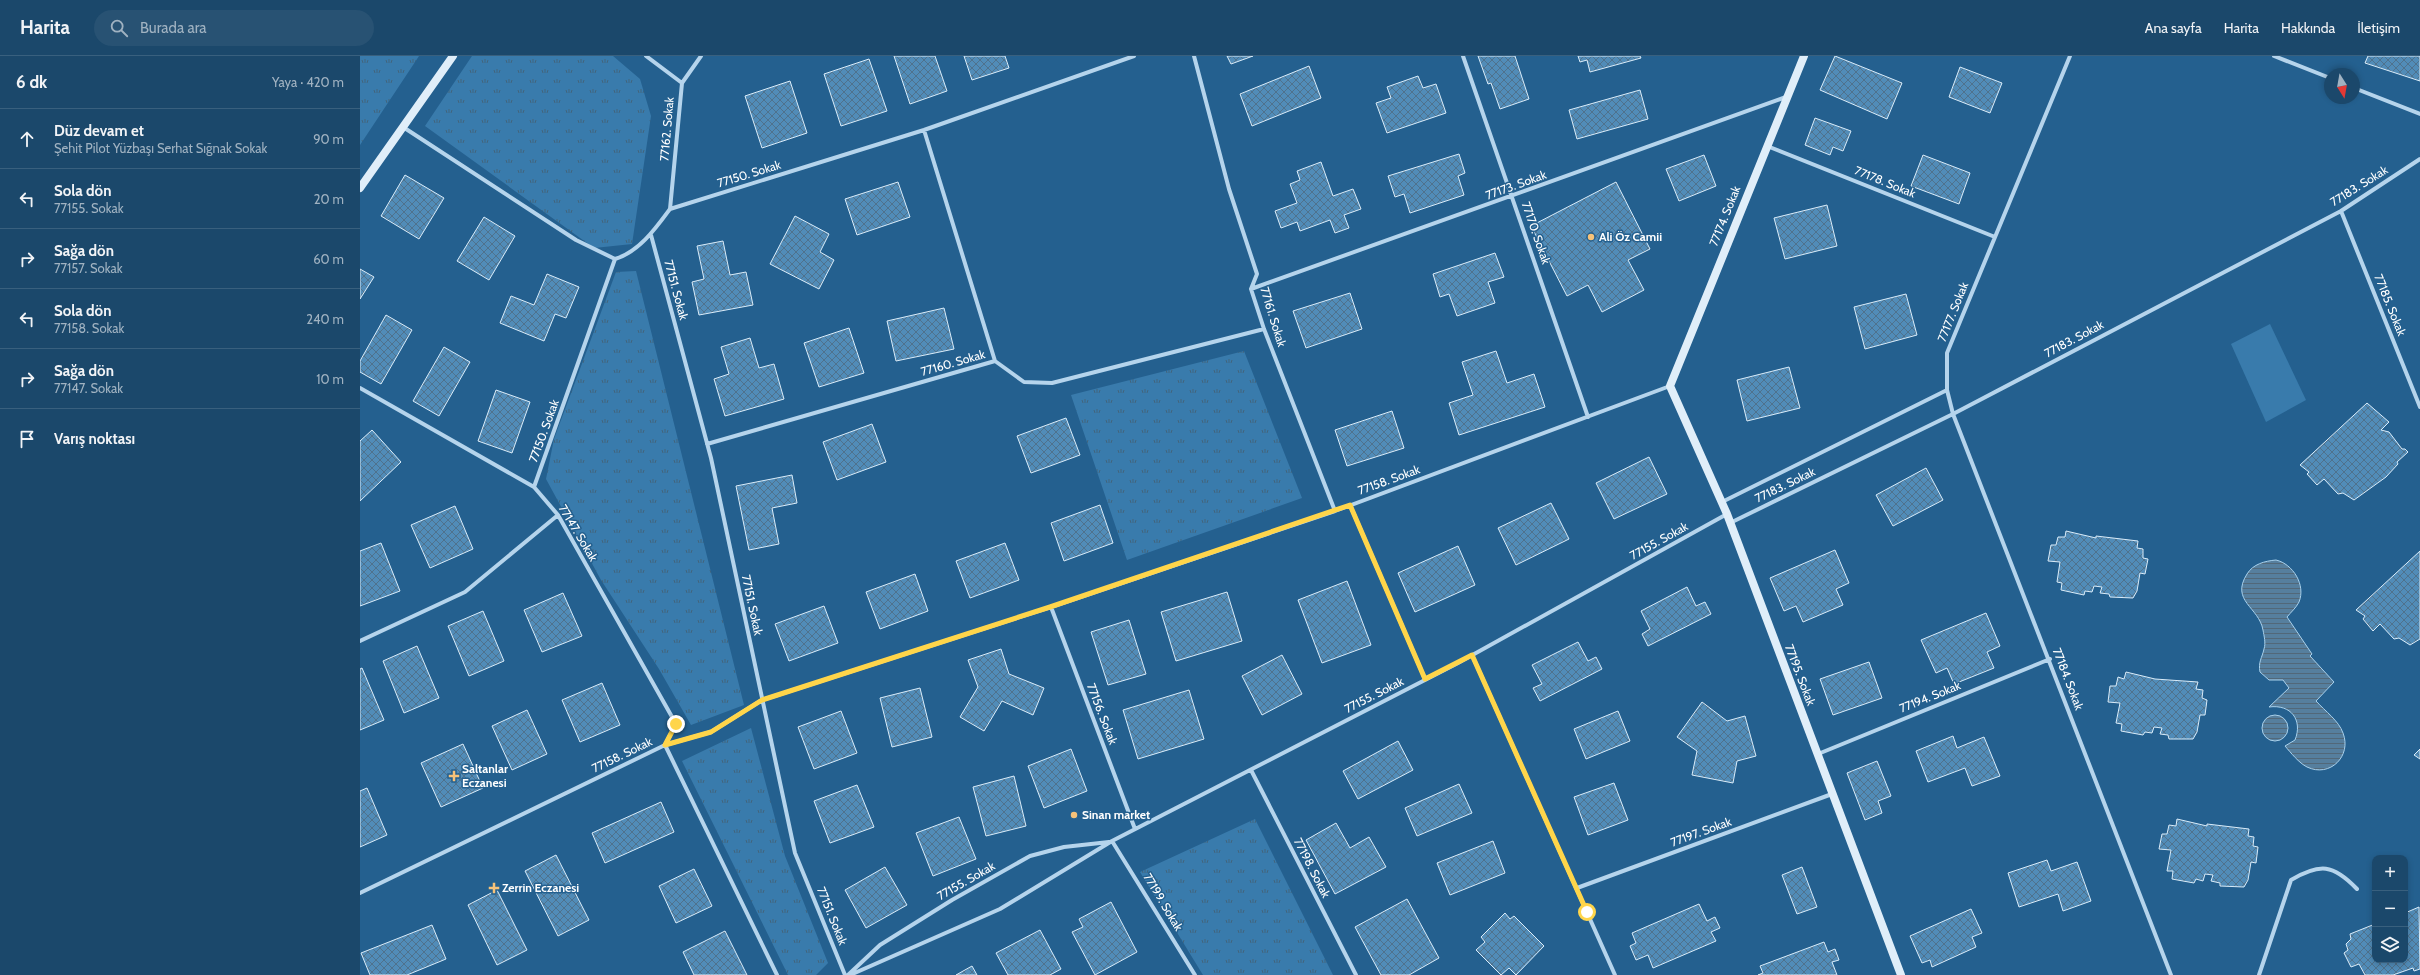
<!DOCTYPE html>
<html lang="tr">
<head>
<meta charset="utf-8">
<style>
	body { margin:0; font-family:Cabin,sans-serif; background:#285273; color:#f1f3f6 }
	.controls { position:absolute; right:12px; bottom:12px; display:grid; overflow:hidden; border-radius:8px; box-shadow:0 2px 6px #0003 }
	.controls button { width:36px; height:36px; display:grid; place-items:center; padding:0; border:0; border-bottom:1px solid #39607e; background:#1b486b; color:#f1f3f6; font:20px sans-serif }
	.compass { position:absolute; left:1964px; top:12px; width:36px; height:36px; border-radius:50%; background:#1b486b; box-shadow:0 2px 6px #0003; rotate:169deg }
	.stop { position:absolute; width:12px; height:12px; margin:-9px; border:3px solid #ffd54a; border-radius:50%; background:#fff }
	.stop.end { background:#ffd54a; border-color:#fff; box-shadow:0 1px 4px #0008 }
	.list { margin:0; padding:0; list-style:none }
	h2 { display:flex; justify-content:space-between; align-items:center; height:52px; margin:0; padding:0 16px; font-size:17px }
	h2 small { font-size:13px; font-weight:400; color:#a0b2c1 }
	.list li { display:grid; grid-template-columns:26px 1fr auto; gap:12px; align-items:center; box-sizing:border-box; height:60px; padding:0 16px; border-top:1px solid #39607e }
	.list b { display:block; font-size:15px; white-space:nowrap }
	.list p { margin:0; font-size:13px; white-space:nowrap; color:#a0b2c1 }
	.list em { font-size:13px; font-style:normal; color:#a0b2c1 }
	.icon { flex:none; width:22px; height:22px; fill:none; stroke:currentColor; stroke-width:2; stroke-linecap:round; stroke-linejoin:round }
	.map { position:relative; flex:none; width:2060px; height:919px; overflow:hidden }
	header { display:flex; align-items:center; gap:24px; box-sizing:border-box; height:56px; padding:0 20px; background:#1b486b; border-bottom:1px solid #39607e }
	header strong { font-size:19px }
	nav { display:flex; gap:22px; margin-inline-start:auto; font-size:14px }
	.search { width:280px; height:36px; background:#285273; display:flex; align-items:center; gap:10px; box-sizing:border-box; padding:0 14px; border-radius:22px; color:#a0b2c1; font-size:15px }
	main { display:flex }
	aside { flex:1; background:#1b486b }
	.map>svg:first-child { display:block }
	.grass { fill:url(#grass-tufts) }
	.pitch { fill:#397bac }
	.water { fill:url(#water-rules); stroke:#a9d1ec }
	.building { fill:url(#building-cross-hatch); stroke:#daecf9 }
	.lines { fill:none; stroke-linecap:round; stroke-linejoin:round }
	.street { stroke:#b5d4ec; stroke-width:4 }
	.secondary { stroke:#e0eef9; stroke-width:8 }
	.route { stroke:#ffd54a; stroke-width:5 }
	.poi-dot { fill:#f6c279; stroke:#24608f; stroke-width:1.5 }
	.labels { text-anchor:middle; stroke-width:3; stroke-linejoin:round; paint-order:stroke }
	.street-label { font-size:12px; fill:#fff; stroke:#24608f }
	.poi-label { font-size:12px; font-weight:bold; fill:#fff; stroke:#24608f; text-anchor:start }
</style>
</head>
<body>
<header>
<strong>Harita</strong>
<div class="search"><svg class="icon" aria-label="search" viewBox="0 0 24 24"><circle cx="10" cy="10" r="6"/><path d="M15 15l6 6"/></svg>Burada ara</div>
<nav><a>Ana sayfa</a><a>Harita</a><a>Hakkında</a><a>İletişim</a></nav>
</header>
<main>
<aside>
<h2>6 dk<small>Yaya · 420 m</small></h2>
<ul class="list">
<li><svg class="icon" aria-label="ahead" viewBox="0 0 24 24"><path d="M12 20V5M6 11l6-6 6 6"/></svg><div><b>Düz devam et</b><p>Şehit Pilot Yüzbaşı Serhat Sığnak Sokak</p></div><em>90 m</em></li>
<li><svg class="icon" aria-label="left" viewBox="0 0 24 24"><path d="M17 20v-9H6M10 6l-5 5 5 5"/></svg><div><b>Sola dön</b><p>77155. Sokak</p></div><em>20 m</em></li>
<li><svg class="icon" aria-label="right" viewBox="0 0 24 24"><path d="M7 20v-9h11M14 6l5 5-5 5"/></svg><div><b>Sağa dön</b><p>77157. Sokak</p></div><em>60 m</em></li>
<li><svg class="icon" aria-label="left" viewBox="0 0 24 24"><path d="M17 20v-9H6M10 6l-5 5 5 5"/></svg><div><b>Sola dön</b><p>77158. Sokak</p></div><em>240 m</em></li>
<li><svg class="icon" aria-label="right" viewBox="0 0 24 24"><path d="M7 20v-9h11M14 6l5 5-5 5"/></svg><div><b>Sağa dön</b><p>77147. Sokak</p></div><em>10 m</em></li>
<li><svg class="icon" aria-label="arrive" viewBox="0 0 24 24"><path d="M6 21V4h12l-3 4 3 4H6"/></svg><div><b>Varış noktası</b></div></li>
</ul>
</aside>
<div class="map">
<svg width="2060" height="919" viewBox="0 0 2060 919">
	<defs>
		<pattern id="grass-tufts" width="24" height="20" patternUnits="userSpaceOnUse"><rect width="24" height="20" fill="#397bac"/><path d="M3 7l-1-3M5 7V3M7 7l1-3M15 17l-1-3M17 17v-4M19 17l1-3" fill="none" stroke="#42647c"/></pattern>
		<pattern id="water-rules" width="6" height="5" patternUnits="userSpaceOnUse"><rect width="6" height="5" fill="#567f9e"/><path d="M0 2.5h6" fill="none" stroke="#526879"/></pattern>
		<pattern id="building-cross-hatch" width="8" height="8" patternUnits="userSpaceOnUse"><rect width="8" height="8" fill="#518cb8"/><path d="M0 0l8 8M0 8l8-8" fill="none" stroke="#4f728d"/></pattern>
	</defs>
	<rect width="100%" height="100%" fill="#24608f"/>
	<path class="grass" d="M 0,0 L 59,0 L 0,89 Z
		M 112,0 L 253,0 L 280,23 L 291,60 L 272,188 L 234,192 L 65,70 Z
		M 276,215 L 384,649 L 331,669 L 299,613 L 241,524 L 186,423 L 194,383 L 256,216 Z
		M 884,295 L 942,442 L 767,504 L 711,339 Z
		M 391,672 L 425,800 L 468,907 L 456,919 L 428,919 L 322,705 Z
		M 895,763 L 973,919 L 843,919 L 780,816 Z"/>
	<path class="pitch" d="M 1910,268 L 1946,344 L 1906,366 L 1871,288 Z"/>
	<path class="water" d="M 1916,504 C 1933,508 1946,529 1939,546 C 1936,552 1931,556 1927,561 L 1952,598 L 1950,600 L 1974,626 L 1956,645 C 1965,655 1979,665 1983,677 C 1992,700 1970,722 1947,711 C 1939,707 1931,697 1925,690 L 1935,684 C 1943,664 1931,648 1909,651 L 1929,632 L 1923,624 L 1909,624 L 1900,616 C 1898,606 1902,602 1904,593 C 1906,587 1904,580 1903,574 C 1899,551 1870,545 1887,518 C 1893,508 1905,505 1916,504 Z
		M1902 672a13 13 0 1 1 26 0a13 13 0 1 1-26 0Z"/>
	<path class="building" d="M 534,0 L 575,0 L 587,35 L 550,48 Z
		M 604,0 L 645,0 L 649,12 L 612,24 Z
		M 867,0 L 893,0 L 871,8 Z
		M 1118,0 L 1155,0 L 1169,43 L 1140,53 L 1131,27 L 1128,28 Z
		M 1218,0 L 1280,0 L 1281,2 L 1230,16 L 1227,4 L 1220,6 Z
		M 1475,0 L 1542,27 L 1527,63 L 1460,34 Z
		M 2008,0 L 2060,0 L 2060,25 L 2005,7 Z
		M 509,3 L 527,55 L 481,70 L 464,18 Z
		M 949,10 L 961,42 L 892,70 L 880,38 Z
		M 1600,11 L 1642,27 L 1630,57 L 1589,41 Z
		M 1058,20 L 1063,32 L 1076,28 L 1086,57 L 1027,77 L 1016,47 L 1031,42 L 1027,31 Z
		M 430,25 L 447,77 L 402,92 L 385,40 Z
		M 1280,34 L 1288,63 L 1217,83 L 1209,54 Z
		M 1455,62 L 1491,75 L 1483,95 L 1473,91 L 1470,99 L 1445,89 Z
		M 1099,98 L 1105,117 L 1098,120 L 1104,139 L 1050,157 L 1044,138 L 1035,141 L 1028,120 Z
		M 1344,99 L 1356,130 L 1319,145 L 1306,113 Z
		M 1563,99 L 1610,117 L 1599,148 L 1551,130 Z
		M 961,106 L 973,140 L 993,133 L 1001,153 L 984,159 L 989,172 L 975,177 L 970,164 L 940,175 L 937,166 L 921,172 L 915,155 L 937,147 L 930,128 L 940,124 L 937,115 Z
		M 45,119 L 84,142 L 59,183 L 21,160 Z
		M 538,126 L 550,161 L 497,179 L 485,143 Z
		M 1256,126 L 1290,193 L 1268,204 L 1284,234 L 1242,256 L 1228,229 L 1207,240 L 1171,170 Z
		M 1467,149 L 1477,190 L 1425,203 L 1414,162 Z
		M 435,160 L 469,178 L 460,196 L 474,204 L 459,233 L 410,208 Z
		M 124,161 L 155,180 L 129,224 L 97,205 Z
		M 363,185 L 370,219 L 386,216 L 393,249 L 339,259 L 332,226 L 344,223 L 337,190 Z
		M 1135,197 L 1144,221 L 1128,226 L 1135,247 L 1097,260 L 1089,238 L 1080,241 L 1073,218 Z
		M 0,213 L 14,221 L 0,243 Z
		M 187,218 L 219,231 L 206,262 L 195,258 L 184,285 L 140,267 L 151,240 L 174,249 Z
		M 990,237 L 1002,273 L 946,292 L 933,255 Z
		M 1546,238 L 1557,279 L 1505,293 L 1494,251 Z
		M 584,252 L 594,293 L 536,305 L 527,265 Z
		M 26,259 L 52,274 L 21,328 L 0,316 L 0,305 Z
		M 489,272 L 504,317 L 459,331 L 444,287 Z
		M 390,282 L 399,312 L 414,308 L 424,343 L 365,360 L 354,323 L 369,318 L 361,291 Z
		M 84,291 L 110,306 L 79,360 L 53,345 Z
		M 1136,295 L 1147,327 L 1174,318 L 1185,351 L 1099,379 L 1089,347 L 1113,339 L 1102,306 Z
		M 1429,311 L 1440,352 L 1387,365 L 1377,324 Z
		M 136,334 L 170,346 L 152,397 L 118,385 Z
		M 2007,347 L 2029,366 L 2021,374 L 2029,376 L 2042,393 L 2045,393 L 2048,396 L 2037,406 L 2038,408 L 2026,421 L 1994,444 L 1983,437 L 1978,438 L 1964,423 L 1957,429 L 1947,418 L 1949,416 L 1940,409 Z
		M 1032,355 L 1044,392 L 987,410 L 975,374 Z
		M 706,362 L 720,399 L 671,417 L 657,380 Z
		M 512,368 L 526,406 L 477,424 L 463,386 Z
		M 12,374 L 41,406 L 0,445 L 0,385 Z
		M 1289,401 L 1307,438 L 1254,463 L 1236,427 Z
		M 1566,412 L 1583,444 L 1533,470 L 1516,439 Z
		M 432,419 L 437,447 L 412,452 L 419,488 L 389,494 L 376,430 Z
		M 1191,447 L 1209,483 L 1156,509 L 1138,472 Z
		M 740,449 L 753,487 L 704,505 L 691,467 Z
		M 95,450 L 113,493 L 70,512 L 51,469 Z
		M 1706,475 L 1736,482 L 1736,480 L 1778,485 L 1777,492 L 1783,493 L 1783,502 L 1788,503 L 1785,518 L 1780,517 L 1777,535 L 1773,542 L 1750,541 L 1749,538 L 1740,537 L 1742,531 L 1734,530 L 1732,536 L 1725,535 L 1724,539 L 1701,534 L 1702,527 L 1697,526 L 1700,506 L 1688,505 L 1691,489 L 1696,489 L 1698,481 L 1705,481 Z
		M 21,487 L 40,535 L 0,550 L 0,495 Z
		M 645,487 L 659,524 L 610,542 L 596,505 Z
		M 1098,490 L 1115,529 L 1055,556 L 1038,517 Z
		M 1475,494 L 1489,527 L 1476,533 L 1483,549 L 1443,566 L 1436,550 L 1424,555 L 1410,522 Z
		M 2060,495 L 2060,583 L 2050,589 L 2039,582 L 2034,583 L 2020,568 L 2013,575 L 2003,563 L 2005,560 L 1996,554 Z
		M 555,518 L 568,555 L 520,573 L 506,536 Z
		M 987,525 L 1011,589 L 962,607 L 938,544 Z
		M 1327,531 L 1336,550 L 1345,546 L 1351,558 L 1288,590 L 1282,578 L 1290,573 L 1281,555 Z
		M 867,536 L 882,585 L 816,605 L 801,556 Z
		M 203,537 L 222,580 L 182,596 L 164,554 Z
		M 464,550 L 478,587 L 429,605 L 415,568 Z
		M 123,555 L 144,605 L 109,620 L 88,570 Z
		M 1626,557 L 1640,590 L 1627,596 L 1634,612 L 1594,628 L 1587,612 L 1576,617 L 1561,584 Z
		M 769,564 L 786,618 L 748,629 L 731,576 Z
		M 1218,586 L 1228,605 L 1236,601 L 1242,613 L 1180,645 L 1173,632 L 1182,628 L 1172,609 Z
		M 57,590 L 79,642 L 44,657 L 23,605 Z
		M 641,593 L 649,618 L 684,632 L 673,659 L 642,645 L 624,675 L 600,661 L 618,631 L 608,604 Z
		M 922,599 L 942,638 L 902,659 L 882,620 Z
		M 1509,606 L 1522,642 L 1473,659 L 1460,623 Z
		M 2,612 L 24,664 L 0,674 L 0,613 Z
		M 1766,616 L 1795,623 L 1838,626 L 1836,633 L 1843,634 L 1842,642 L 1847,644 L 1845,659 L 1840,659 L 1837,676 L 1833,683 L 1809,683 L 1808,679 L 1800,678 L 1802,672 L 1794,671 L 1792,677 L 1785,676 L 1783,679 L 1761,675 L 1762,668 L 1756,667 L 1760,647 L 1748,646 L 1750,630 L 1756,630 L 1758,621 L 1764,623 Z
		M 242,627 L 260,669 L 220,686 L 202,644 Z
		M 560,632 L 572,681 L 532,691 L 520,642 Z
		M 829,634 L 844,683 L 778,703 L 763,654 Z
		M 1342,646 L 1367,665 L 1385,660 L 1396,700 L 1377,705 L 1373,727 L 1332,719 L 1337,695 L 1317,681 Z
		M 167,654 L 187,698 L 152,714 L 132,670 Z
		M 481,655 L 497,697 L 454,713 L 438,671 Z
		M 1258,655 L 1270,685 L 1226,703 L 1214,673 Z
		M 1593,680 L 1597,692 L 1624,681 L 1640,720 L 1612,730 L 1605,712 L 1568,726 L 1556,695 Z
		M 1038,685 L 1053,714 L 998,743 L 983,715 Z
		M 103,688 L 123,732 L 81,751 L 61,707 Z
		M 711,693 L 727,735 L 684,752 L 668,710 Z
		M 2060,693 L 2060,703 L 2054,699 Z
		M 1517,705 L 1531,740 L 1518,745 L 1522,757 L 1505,764 L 1487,717 Z
		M 654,720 L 666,770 L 626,780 L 613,731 Z
		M 1254,727 L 1268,764 L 1228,779 L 1214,741 Z
		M 1099,728 L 1112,757 L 1057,780 L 1045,752 Z
		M 497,729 L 514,771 L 470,787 L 454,745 Z
		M 7,732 L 27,779 L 0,791 L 0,735 Z
		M 301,746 L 314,776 L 245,807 L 232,777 Z
		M 599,761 L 616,803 L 573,820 L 556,777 Z
		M 1817,763 L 1847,770 L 1847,768 L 1889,773 L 1888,780 L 1894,781 L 1893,790 L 1898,791 L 1896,807 L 1891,806 L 1888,824 L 1884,831 L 1860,830 L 1860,827 L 1851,825 L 1853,819 L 1845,818 L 1843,825 L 1836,823 L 1834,827 L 1812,823 L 1813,815 L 1807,815 L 1811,794 L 1799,793 L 1802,778 L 1807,778 L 1809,769 L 1816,770 Z
		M 976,767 L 990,792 L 1009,781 L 1026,811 L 975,838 L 946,784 Z
		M 1133,785 L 1145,817 L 1090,839 L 1077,807 Z
		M 196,799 L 229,864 L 198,880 L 165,815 Z
		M 1687,804 L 1691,815 L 1717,806 L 1731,845 L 1703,855 L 1698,838 L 1659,851 L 1648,817 Z
		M 525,811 L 547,849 L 506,872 L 485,834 Z
		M 1442,811 L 1457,851 L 1437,858 L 1422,819 Z
		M 334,813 L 352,850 L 316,867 L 299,830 Z
		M 137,834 L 167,894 L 137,909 L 108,849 Z
		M 1047,843 L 1079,902 L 1049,919 L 1021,919 L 995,871 Z
		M 751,846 L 777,896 L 735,919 L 712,876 L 723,871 L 719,863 Z
		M 1339,848 L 1347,865 L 1355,861 L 1360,872 L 1351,876 L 1356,885 L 1293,912 L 1288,899 L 1276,904 L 1270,890 L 1276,887 L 1272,877 Z
		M 2059,851 L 2060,913 L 2054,915 L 2053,912 L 2033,919 L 2005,919 L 1999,908 L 1991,911 L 1984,897 L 1988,894 L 1986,888 L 1991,883 L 1990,878 L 2015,868 L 2015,904 L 2045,904 L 2045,857 Z
		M 1611,853 L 1622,877 L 1612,881 L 1616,891 L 1572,911 L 1570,904 L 1562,907 L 1550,880 Z
		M 1145,857 L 1150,863 L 1154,860 L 1184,890 L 1156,919 L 1149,912 L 1141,919 L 1116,894 L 1125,886 L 1121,881 Z
		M 72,869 L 86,903 L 47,919 L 10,919 L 1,897 Z
		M 680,874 L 701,913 L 690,919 L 648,919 L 636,897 Z
		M 365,875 L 387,919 L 334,919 L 323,896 Z
		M 1464,886 L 1468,896 L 1475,893 L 1479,904 L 1472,906 L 1477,919 L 1398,919 L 1403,917 L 1400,910 Z
		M 612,910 L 617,919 L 596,919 Z"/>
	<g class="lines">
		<path class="street" d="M 286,0 L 322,27
			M 834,0 L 869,133 L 897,218 L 891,233 L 904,273 L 975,455
			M 1103,0 L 1228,361
			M 1914,0 L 1970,22
			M 1994,32 L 2060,58
			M 43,71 L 216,184 L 255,203
			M 1407,90 L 1635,181
			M 310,153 L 322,27 L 341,0
			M 1981,155 L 2060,351
			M 291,179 L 351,402 L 435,797 L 485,919
			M 891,233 L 1426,41
			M 635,305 L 664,326 L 692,327 L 904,273
			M 0,332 L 174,431 L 198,459 L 316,668 L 305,689 L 417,919
			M 1587,334 L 1593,358 L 1811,919
			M 347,388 L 635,305 L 564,74
			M 174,431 L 255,203 C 279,196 296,172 310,153 L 564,74 L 774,0
			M 1362,446 L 1587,334 L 1587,297 L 1710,0
			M 990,449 L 1065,623
			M 1370,467 L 1593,358 L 1981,155 L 2060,103
			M 691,551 L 775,773
			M 0,585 L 105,536 L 198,459
			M 1112,599 L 1255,919
			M 1458,698 L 1690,603
			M 891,714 L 996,919
			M 752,785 L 835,919
			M 1217,832 L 1472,738
			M 0,837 L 305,689 L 351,676 L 402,644 L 691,551 L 975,455 L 1310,330
			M 488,919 L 520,889 L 592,844 L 670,800 L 704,791 L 749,786
			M 490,919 L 640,853 L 752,785 L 1098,607 L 1367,458
			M 1899,919 L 1931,824 C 1960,807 1973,808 1997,833"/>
		<path class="secondary" d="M 1444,0 L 1310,330 L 1367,458 L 1541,919
			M 0,132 L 93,0"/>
	</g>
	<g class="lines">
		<path class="route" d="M 316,668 L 305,689 L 351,676 L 402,644 L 690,551 L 990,449 L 1065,623 L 1112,599 L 1227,856"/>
	</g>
	<g class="poi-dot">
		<circle cx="1231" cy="181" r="4"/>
		<path d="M92 714h4v4h4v4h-4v4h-4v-4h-4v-4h4z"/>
		<circle cx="714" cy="759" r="4"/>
		<path d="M132 826h4v4h4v4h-4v4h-4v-4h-4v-4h4z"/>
	</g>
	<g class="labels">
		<g class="street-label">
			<text transform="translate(307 73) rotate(-85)" y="4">77162. Sokak</text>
			<text transform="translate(389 118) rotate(-17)" y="4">77150. Sokak</text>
			<text transform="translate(1525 126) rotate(22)" y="4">77178. Sokak</text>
			<text transform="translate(1156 129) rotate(-20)" y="4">77173. Sokak</text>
			<text transform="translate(1999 130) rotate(-32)" y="4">77183. Sokak</text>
			<text transform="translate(1365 160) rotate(-68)" y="4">77174. Sokak</text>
			<text transform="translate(1176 177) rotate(71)" y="4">77170. Sokak</text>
			<text transform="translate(316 234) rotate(75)" y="4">77151. Sokak</text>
			<text transform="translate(2030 249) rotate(68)" y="4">77185. Sokak</text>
			<text transform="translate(1593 256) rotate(-68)" y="4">77177. Sokak</text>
			<text transform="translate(913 261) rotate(73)" y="4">77161. Sokak</text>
			<text transform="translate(1714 283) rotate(-28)" y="4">77183. Sokak</text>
			<text transform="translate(593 307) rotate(-16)" y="4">77160. Sokak</text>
			<text transform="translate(184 375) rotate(-70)" y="4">77150. Sokak</text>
			<text transform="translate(1029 424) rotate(-20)" y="4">77158. Sokak</text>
			<text transform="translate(1425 429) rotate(-26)" y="4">77183. Sokak</text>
			<text transform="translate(218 477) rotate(59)" y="4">77147. Sokak</text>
			<text transform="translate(1299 485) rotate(-29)" y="4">77155. Sokak</text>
			<text transform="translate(392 549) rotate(78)" y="4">77151. Sokak</text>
			<text transform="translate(1440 619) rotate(69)" y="4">77195. Sokak</text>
			<text transform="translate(1708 623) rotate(69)" y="4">77184. Sokak</text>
			<text transform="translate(1014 639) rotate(-27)" y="4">77155. Sokak</text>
			<text transform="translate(1570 641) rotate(-22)" y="4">77194. Sokak</text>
			<text transform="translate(742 658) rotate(69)" y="4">77156. Sokak</text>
			<text transform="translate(262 699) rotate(-26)" y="4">77158. Sokak</text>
			<text transform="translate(1341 776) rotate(-20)" y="4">77197. Sokak</text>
			<text transform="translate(952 812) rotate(63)" y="4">77198. Sokak</text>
			<text transform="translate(606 825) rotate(-30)" y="4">77155. Sokak</text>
			<text transform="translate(803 846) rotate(59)" y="4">77199. Sokak</text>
			<text transform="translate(472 860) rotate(68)" y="4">77151. Sokak</text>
		</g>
		<g class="poi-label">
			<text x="1239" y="185">Ali Öz Camii</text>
			<text x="102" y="717">Saltanlar<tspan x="102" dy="14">Eczanesi</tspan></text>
			<text x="722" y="763">Sinan market</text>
			<text x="142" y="836">Zerrin Eczanesi</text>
		</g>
	</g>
</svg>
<div class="controls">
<button>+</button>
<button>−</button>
<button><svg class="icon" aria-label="layers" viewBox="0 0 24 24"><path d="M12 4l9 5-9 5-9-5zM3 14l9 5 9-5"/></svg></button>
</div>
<svg class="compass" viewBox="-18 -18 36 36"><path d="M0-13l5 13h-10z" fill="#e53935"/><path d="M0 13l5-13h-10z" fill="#a0b2c1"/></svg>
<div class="stop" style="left:1227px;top:856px"></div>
<div class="stop end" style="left:316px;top:668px"></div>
</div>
</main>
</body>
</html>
